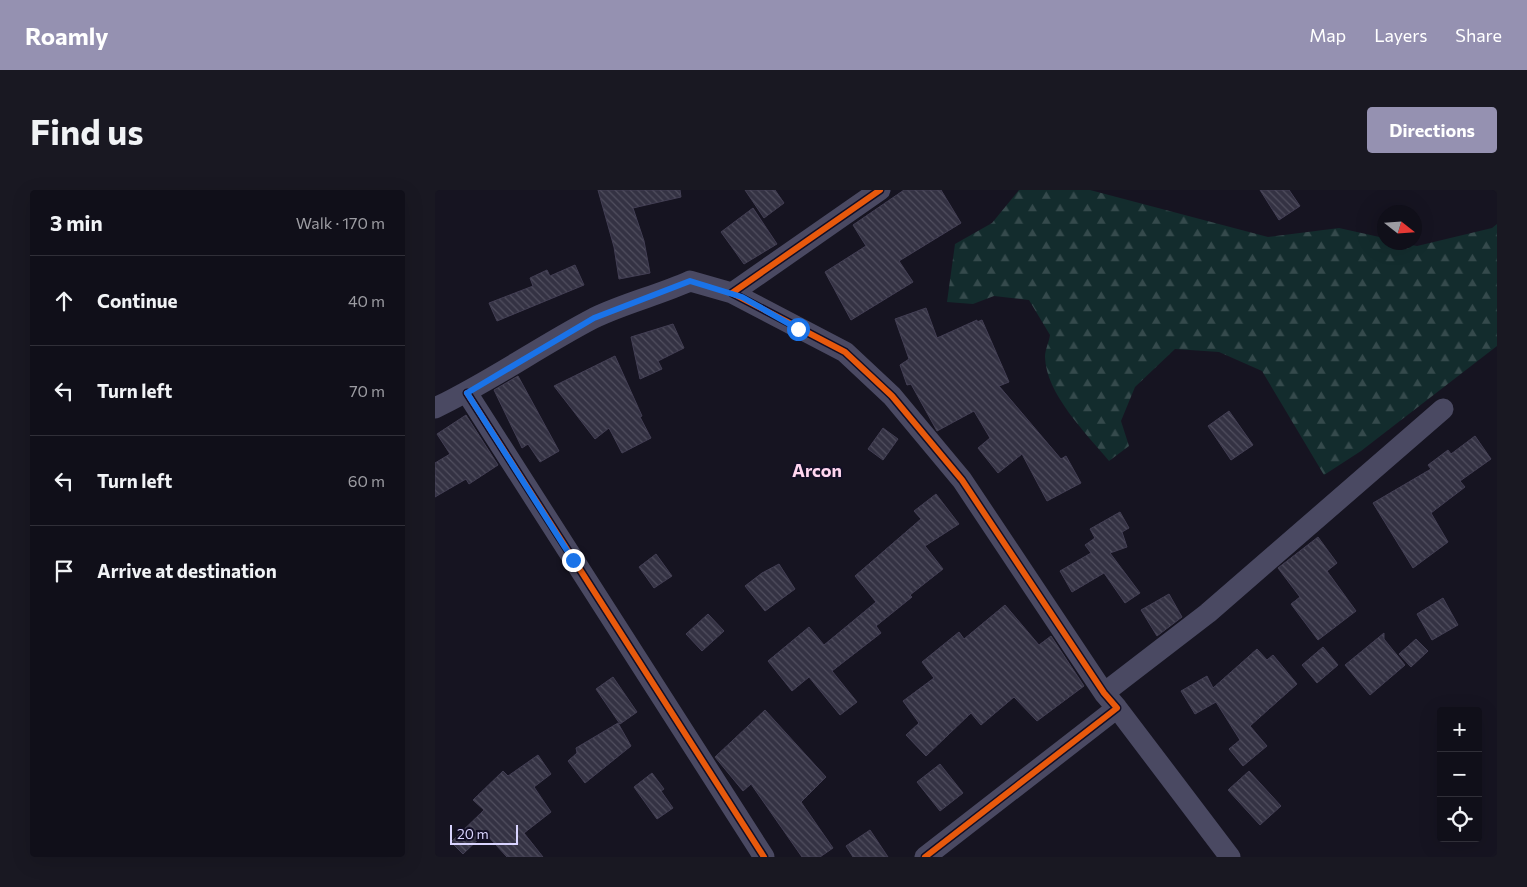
<!DOCTYPE html>
<html lang="en">
<head>
<meta charset="utf-8">
<style>
	body { margin:0; font-family:Commissioner,sans-serif; background:#191822; color:#f1f3f6 }
	.controls { position:absolute; right:15px; bottom:15px; display:grid; overflow:hidden; border-radius:5px; box-shadow:0 5px 20px #0002 }
	.controls button { width:45px; height:45px; display:grid; place-items:center; padding:0; border:0; border-bottom:1px solid #302f38; background:#100f19; color:#f1f3f6; font:25px sans-serif }
	.compass { position:absolute; left:942px; top:15px; width:45px; height:45px; border-radius:50%; background:#100f19; box-shadow:0 5px 20px #0002; rotate:107deg }
	.scale { position:absolute; left:15px; bottom:12px; width:68px; box-sizing:border-box; padding-left:5px; border:2px solid #d9d4ff; border-top:0; font-size:14px; line-height:18px; white-space:nowrap; color:#d9d4ff; -webkit-text-stroke:4px #130f26; paint-order:stroke }
	.stop { position:absolute; width:15px; height:15px; margin:-11px; border:4px solid #1a73e8; border-radius:50%; background:#fff }
	.stop.end { background:#1a73e8; border-color:#fff; box-shadow:0 1px 5px #0008 }
	.list { margin:0; padding:0; list-style:none }
	h2 { display:flex; justify-content:space-between; align-items:center; height:65px; margin:0; padding:0 20px; font-size:21px }
	h2 small { font-size:16px; font-weight:400; color:#9c9ca2 }
	.list li { display:grid; grid-template-columns:32px 1fr auto; gap:15px; align-items:center; box-sizing:border-box; height:90px; padding:0 20px; border-top:1px solid #302f38 }
	.list b { display:block; font-size:19px; white-space:nowrap }
	.list em { font-size:16px; font-style:normal; color:#9c9ca2 }
	.icon { flex:none; width:28px; height:28px; fill:none; stroke:currentColor; stroke-width:2; stroke-linecap:round; stroke-linejoin:round }
	.map { position:relative; flex:none; width:1062px; height:667px; overflow:hidden; border-radius:5px }
	header { display:flex; align-items:center; gap:30px; box-sizing:border-box; height:70px; padding:0 25px; background:#9591b1; color:#fff }
	header strong { font-size:24px }
	nav { display:flex; gap:28px; margin-inline-start:auto; font-size:18px }
	.intro { display:flex; align-items:center; justify-content:space-between; box-sizing:border-box; height:120px; padding:0 30px }
	h1 { margin:0; font-size:35px }
	.button { padding:12px 22px; border-radius:5px; background:#9591b1; color:#fff; font-size:18px; font-weight:700 }
	main { display:flex; gap:30px; padding:0 30px }
	aside { flex:1; background:#100f19; border-radius:5px; box-shadow:0 5px 20px #0002 }
	.map>svg:first-child { display:block }
	.forest { fill:url(#forest-firs) }
	.building { fill:url(#building-back-hatch); stroke:#433f54 }
	.lines { fill:none; stroke-linecap:round; stroke-linejoin:round }
	.minor { stroke:#4a4962; stroke-width:21 }
	.cycleway-casing { stroke:#130f26; stroke-width:9 }
	.cycleway { stroke:#e8590c; stroke-width:6 }
	.route { stroke:#1a73e8; stroke-width:6 }
	.labels { text-anchor:middle; stroke-width:4; stroke-linejoin:round; paint-order:stroke }
	.quarter-label { font-size:18px; font-weight:bold; fill:#ffd6f0; stroke:#130f26 }
</style>
</head>
<body>
<header>
<strong>Roamly</strong>
<nav><a>Map</a><a>Layers</a><a>Share</a></nav>
</header>
<div class="intro"><h1>Find us</h1><a class="button">Directions</a></div>
<main>
<aside>
<h2>3 min<small>Walk · 170 m</small></h2>
<ul class="list">
<li><svg class="icon" aria-label="ahead" viewBox="0 0 24 24"><path d="M12 20V5M6 11l6-6 6 6"/></svg><div><b>Continue</b></div><em>40 m</em></li>
<li><svg class="icon" aria-label="left" viewBox="0 0 24 24"><path d="M17 20v-9H6M10 6l-5 5 5 5"/></svg><div><b>Turn left</b></div><em>70 m</em></li>
<li><svg class="icon" aria-label="left" viewBox="0 0 24 24"><path d="M17 20v-9H6M10 6l-5 5 5 5"/></svg><div><b>Turn left</b></div><em>60 m</em></li>
<li><svg class="icon" aria-label="arrive" viewBox="0 0 24 24"><path d="M6 21V4h12l-3 4 3 4H6"/></svg><div><b>Arrive at destination</b></div></li>
</ul>
</aside>
<div class="map">
<svg width="1062" height="667" viewBox="0 0 1062 667">
	<defs>
		<pattern id="forest-firs" width="22" height="20" patternUnits="userSpaceOnUse" patternTransform="scale(1.25)"><rect width="22" height="20" fill="#132c2d"/><path d="M5 1l3.5 6h-7zM16 11l3.5 6h-7z" fill="#354a4c"/></pattern>
		<pattern id="building-back-hatch" width="6" height="6" patternUnits="userSpaceOnUse" patternTransform="scale(1.25)"><rect width="6" height="6" fill="#343243"/><path d="M-1 5l2 2M0 0l6 6M5-1l2 2" fill="none" stroke="#514f5f"/></pattern>
	</defs>
	<rect width="100%" height="100%" fill="#161421"/>
	<path class="forest" d="M 584,0 L 655,0 L 833,47 L 904,38 L 949,48 L 949,52 L 966,53 L 982,56 L 1057,38 L 1062,34 L 1062,156 L 926,261 L 889,285 L 827,181 L 784,162 L 740,159 L 700,197 L 686,231 L 694,256 L 674,271 C 651,243 611,204 610,167 C 610,160 614,152 615,145 L 594,110 L 559,106 L 538,114 L 512,112 L 520,54 L 557,33 Z"/>
	<path class="building" d="M 163,0 L 245,0 L 246,7 L 198,18 L 209,51 L 215,83 L 184,89 L 179,57 Z
		M 310,0 L 340,0 L 349,13 L 329,28 Z
		M 469,0 L 506,0 L 526,33 L 464,71 L 478,92 L 416,130 L 390,82 L 431,56 L 418,35 Z
		M 825,0 L 854,0 L 865,16 L 844,30 Z
		M 318,18 L 342,54 L 309,74 L 286,42 Z
		M 140,75 L 149,95 L 62,131 L 54,113 L 98,96 L 95,88 L 112,80 L 115,86 Z
		M 491,118 L 502,148 L 542,130 L 542,132 L 547,130 L 574,192 L 564,196 L 626,269 L 631,266 L 646,293 L 612,311 L 587,264 L 563,283 L 543,258 L 555,248 L 539,221 L 502,241 L 476,194 L 472,195 L 465,175 L 474,169 L 460,129 Z
		M 238,134 L 249,158 L 223,171 L 227,179 L 205,189 L 196,147 Z
		M 180,166 L 207,226 L 205,227 L 216,248 L 187,263 L 174,238 L 160,249 L 119,196 Z
		M 83,186 L 124,261 L 105,272 L 93,254 L 87,258 L 59,200 Z
		M 794,221 L 818,255 L 796,270 L 773,236 Z
		M 31,225 L 63,275 L 34,294 L 31,289 L 0,307 L 0,273 L 15,264 L 2,244 Z
		M 448,238 L 463,249 L 448,270 L 433,259 Z
		M 1040,246 L 1056,269 L 1025,291 L 1030,297 L 996,323 L 1013,352 L 978,378 L 938,313 L 996,279 L 993,275 L 1013,260 L 1016,264 Z
		M 501,304 L 524,334 L 490,356 L 508,379 L 475,405 L 477,407 L 441,436 L 446,443 L 397,481 L 422,512 L 405,525 L 374,487 L 357,501 L 333,471 L 374,437 L 389,455 L 441,412 L 420,386 L 486,329 L 479,321 Z
		M 685,322 L 694,338 L 687,342 L 692,357 L 675,363 L 705,403 L 690,413 L 669,383 L 637,402 L 625,381 L 656,363 L 650,355 L 660,348 L 655,339 Z
		M 883,347 L 902,373 L 892,381 L 921,421 L 883,450 L 856,414 L 865,407 L 843,378 Z
		M 221,364 L 237,386 L 219,398 L 204,377 Z
		M 344,374 L 360,399 L 330,421 L 310,396 L 327,383 Z
		M 734,404 L 747,427 L 722,446 L 706,420 Z
		M 1008,408 L 1023,435 L 997,450 L 982,424 Z
		M 570,415 L 604,455 L 616,446 L 649,496 L 602,531 L 579,507 L 546,535 L 536,523 L 491,566 L 471,545 L 484,533 L 468,511 L 499,488 L 487,472 L 524,442 L 529,449 Z
		M 273,424 L 289,441 L 267,461 L 251,444 Z
		M 949,443 L 949,449 L 970,475 L 935,505 L 910,475 Z
		M 981,449 L 993,461 L 976,477 L 964,464 Z
		M 888,457 L 903,475 L 882,493 L 867,475 Z
		M 822,459 L 832,470 L 838,465 L 862,494 L 815,536 L 832,556 L 808,576 L 794,559 L 805,550 L 781,512 L 760,524 L 746,501 L 772,486 L 778,498 Z
		M 178,487 L 202,522 L 185,534 L 161,499 Z
		M 330,520 L 391,587 L 366,612 L 398,658 L 385,667 L 367,667 L 316,594 L 308,601 L 280,567 Z
		M 183,533 L 196,556 L 150,593 L 133,571 L 142,563 L 141,558 Z
		M 103,565 L 116,584 L 99,597 L 116,622 L 89,643 L 108,667 L 72,667 L 50,643 L 28,664 L 16,652 L 49,620 L 38,610 L 68,581 L 73,586 Z
		M 505,574 L 528,603 L 505,621 L 482,592 Z
		M 814,581 L 846,616 L 825,635 L 793,600 Z
		M 217,583 L 229,599 L 226,601 L 238,618 L 222,629 L 199,597 Z
		M 435,640 L 453,667 L 418,667 L 411,656 Z"/>
	<g class="lines">
		<path class="minor" d="M 445,0 L 297,103 L 410,162 L 457,206 L 527,290 L 669,503 L 682,518 L 490,667
			M 32,203 L 329,667
			M 0,218 C 55,192 105,156 159,128 C 190,113 224,105 255,91 L 297,103
			M 669,503 L 773,423 L 1008,219
			M 682,518 L 795,667"/>
		<g class="cycleway-casing">
			<path id="cycleway" d="M 445,0 L 297,103 L 410,162 L 457,206 L 527,290 L 669,503 L 682,518 L 490,667
				M 32,203 L 329,667"/>
		</g>
		<use href="#cycleway" class="cycleway"/>
	</g>
	<g class="lines">
		<path class="route" d="M 138,370 L 32,203 L 159,128 L 255,91 L 307,107 L 363,139"/>
	</g>
	<g class="labels">
		<g class="quarter-label">
			<text x="382" y="287">Arcon</text>
		</g>
	</g>
</svg>
<div class="controls">
<button>+</button>
<button>−</button>
<button><svg class="icon" aria-label="locate" viewBox="0 0 24 24"><circle cx="12" cy="12" r="6"/><path d="M12 2v4M12 18v4M2 12h4M18 12h4"/></svg></button>
</div>
<svg class="compass" viewBox="-18 -18 36 36"><path d="M0-13l5 13h-10z" fill="#e53935"/><path d="M0 13l5-13h-10z" fill="#9c9ca2"/></svg>
<div class="scale">20 m</div>
<div class="stop" style="left:363px;top:139px"></div>
<div class="stop end" style="left:138px;top:370px"></div>
</div>
</main>
</body>
</html>
